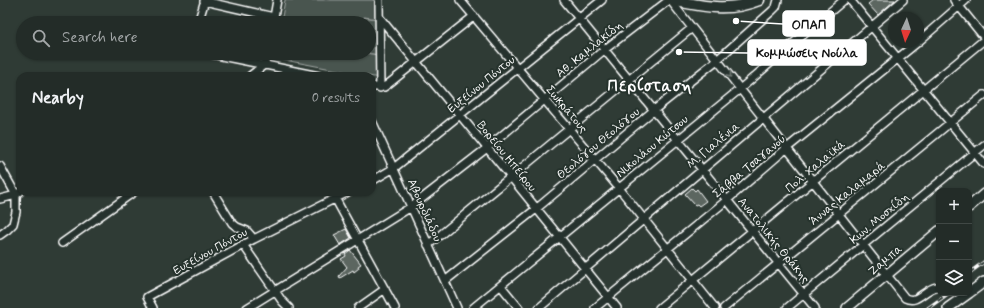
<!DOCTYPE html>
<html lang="en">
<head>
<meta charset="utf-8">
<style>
	body { margin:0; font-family:Mynerve,sans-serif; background:#2b3430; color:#f1f3f6 }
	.controls { position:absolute; right:12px; bottom:12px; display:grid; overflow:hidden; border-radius:8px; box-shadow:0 1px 3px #0004 }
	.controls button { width:36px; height:36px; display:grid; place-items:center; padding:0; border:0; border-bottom:1px solid #404845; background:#232c28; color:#f1f3f6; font:20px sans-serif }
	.compass { position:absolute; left:888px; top:12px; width:36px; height:36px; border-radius:50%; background:#232c28; box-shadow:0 1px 3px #0004; rotate:184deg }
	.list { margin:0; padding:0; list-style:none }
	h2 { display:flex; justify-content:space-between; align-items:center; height:52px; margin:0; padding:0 16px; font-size:17px }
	h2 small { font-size:13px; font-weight:400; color:#a3a7a8 }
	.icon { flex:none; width:22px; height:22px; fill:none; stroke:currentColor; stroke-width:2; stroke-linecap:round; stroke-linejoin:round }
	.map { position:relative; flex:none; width:984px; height:308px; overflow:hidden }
	.search { position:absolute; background:#232c28; box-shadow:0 1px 3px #0004; left:16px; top:16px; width:360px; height:44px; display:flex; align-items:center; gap:10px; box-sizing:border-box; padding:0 14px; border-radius:22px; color:#a3a7a8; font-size:15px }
	.panel { position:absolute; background:#232c28; box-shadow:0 1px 3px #0004; left:16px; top:72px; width:360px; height:124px; border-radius:12px }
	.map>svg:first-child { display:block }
	.park { fill:url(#park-crowns); stroke:#a4aaa7 }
	.pitch { fill:#4a544f; stroke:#a4aaa7 }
	.building { fill:#5b6661; stroke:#fff }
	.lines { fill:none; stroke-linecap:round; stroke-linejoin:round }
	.minor-casing { stroke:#fff; stroke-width:10 }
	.tertiary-casing { stroke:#fff; stroke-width:12 }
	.secondary-casing { stroke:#fff; stroke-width:13 }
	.minor { stroke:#26332d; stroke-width:7 }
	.tertiary { stroke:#26332d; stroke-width:9 }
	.secondary { stroke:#26332d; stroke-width:10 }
	.rail-casing { stroke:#fff; stroke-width:3.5 }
	.rail { stroke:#26332d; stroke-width:2; stroke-dasharray:6; stroke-linecap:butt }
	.oneway { stroke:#727a76 }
	.labels { text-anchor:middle; stroke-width:4; stroke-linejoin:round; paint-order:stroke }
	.street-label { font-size:12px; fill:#fff; stroke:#26332d }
	.district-label { font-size:16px; font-weight:bold; letter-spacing:1px; fill:#fff; stroke:#26332d }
	.leader { fill:none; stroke:#fff; stroke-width:1.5 }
	.callout-dot { fill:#fff; stroke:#26332d; stroke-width:1.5 }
	.callout { fill:#fff; stroke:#fff; stroke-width:1.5 }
	.callout-label { font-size:13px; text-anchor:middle; font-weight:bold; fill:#111 }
</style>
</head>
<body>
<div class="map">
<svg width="984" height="308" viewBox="0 0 984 308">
	<defs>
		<pattern id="park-crowns" width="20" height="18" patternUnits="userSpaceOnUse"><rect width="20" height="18" fill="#4a544f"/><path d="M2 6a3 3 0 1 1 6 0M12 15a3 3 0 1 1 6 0" fill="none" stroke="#656e69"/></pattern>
	</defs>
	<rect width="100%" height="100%" fill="#2f3b35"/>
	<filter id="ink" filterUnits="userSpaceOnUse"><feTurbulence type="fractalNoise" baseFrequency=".025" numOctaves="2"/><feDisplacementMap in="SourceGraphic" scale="8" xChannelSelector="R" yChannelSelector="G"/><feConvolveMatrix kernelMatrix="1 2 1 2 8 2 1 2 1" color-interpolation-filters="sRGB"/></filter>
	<g filter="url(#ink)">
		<path class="park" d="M 363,17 L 378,19 L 379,55 L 364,53 L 369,53 L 369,23 L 363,23 Z"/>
		<path class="pitch" d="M 285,0 L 377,0 L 378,19 L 364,17 L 363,23 L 281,23 Z
			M 275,53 L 364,53 L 379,55 L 379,78 L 274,58 Z"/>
		<path class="building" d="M 873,0 L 895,0 L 878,15 L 868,4 Z
			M 692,188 L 695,191 L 697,189 L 706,201 L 699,206 L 697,204 L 695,205 L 685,194 Z
			M 346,229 L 351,238 L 340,245 L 334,235 Z
			M 350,250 L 361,264 L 358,266 L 359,268 L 354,272 L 353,270 L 340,278 L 339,276 L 347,267 L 341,259 L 346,256 L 345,254 Z"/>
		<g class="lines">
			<g class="minor-casing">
				<path id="minor" d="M 379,0 L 380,88
					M 460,0 L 619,188 L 715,308
					M 564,0 L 815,308
					M 670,0 L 905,298 C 918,304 923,290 936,287
					M 850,0 L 984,164
					M 954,0 L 984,37
					M 204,1 L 274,17
					M 380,18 L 511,177 L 617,308
					M 198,23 L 205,0
					M 273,23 L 277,0
					M 918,42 L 966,0
					M 207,53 L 319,76
					M 264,65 L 266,53
					M 250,76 L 264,65
					M 372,87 L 384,87 L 387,85 L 474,16
					M 372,121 L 457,308
					M 0,166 L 16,195 L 16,212 L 13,224 L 7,230 L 0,235
					M 372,181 L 394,168 L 602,0
					M 213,192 L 232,223 L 237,227 L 247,231 L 254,239
					M 335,198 L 395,308
					M 0,199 L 16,195 L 20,192
					M 62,243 L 134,192
					M 428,245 L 692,28
					M 244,246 L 282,301 L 289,308
					M 445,281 L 536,209 L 654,110 L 717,60 L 772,11 L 776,7 L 778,0
					M 501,286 L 519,308
					M 153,308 L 147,297 L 254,239 L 348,192
					M 247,308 L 411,207 L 487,148 L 604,50 L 669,0
					M 358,308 L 385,289
					M 473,308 L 740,89 L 844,0
					M 539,308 L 903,0
					M 595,308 L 727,200 L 787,148 L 918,42
					M 659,308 L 984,40
					M 724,308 L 984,95
					M 787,308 L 984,145"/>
			</g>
			<g class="tertiary-casing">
				<path id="tertiary" d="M 969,207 L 984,194
					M 969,293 L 984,282
					M 847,308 L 939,231
					M 948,308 L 969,293"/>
			</g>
			<g class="secondary-casing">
				<path id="secondary" d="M 671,0 C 704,6 726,13 759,0"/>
			</g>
			<use href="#minor" class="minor"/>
			<use href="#tertiary" class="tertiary"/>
			<use href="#secondary" class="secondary"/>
			<g class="rail-casing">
				<path id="rail" d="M 969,273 L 984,262
					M 928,308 L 949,293"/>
			</g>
			<use href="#rail" class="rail"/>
		</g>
		<defs><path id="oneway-chevron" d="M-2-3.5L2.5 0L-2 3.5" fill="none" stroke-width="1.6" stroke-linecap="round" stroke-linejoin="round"/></defs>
		<use class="oneway" href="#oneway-chevron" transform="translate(729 75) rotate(52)"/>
	</g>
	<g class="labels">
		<g class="street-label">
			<text transform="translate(589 49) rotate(-39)" y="4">Αθ. Καμλακίδη</text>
			<text transform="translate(481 84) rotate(-39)" y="4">Ευξείνου Πόντου</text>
			<text transform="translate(567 109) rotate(50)" y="4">Σωκράτους</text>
			<text transform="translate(598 143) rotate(-40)" y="4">Θεολόγου Θεολόγου</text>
			<text transform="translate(713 145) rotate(-40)" y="4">Μ. Γιαλένια</text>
			<text transform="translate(652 146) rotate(-40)" y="4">Νικολάου Κώτσου</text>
			<text transform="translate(507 156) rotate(51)" y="4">Βορείου Ηπείρου</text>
			<text transform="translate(749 166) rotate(-40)" y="4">Σάββα Τσαγανού</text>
			<text transform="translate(815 166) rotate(-40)" y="4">Πολ. Χαλαϊκά</text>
			<text transform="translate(847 193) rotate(-39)" y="4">Άννας Καλαμαρά</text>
			<text transform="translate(425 210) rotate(66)" y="4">Αβουρδιάδου</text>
			<text transform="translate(879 218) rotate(-40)" y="4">Κων. Μοσχίδη</text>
			<text transform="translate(774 240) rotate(51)" y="4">Ανατολικής Θράκης</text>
			<text transform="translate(210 251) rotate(-29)" y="4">Ευξείνου Πόντου</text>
			<text transform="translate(885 260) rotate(-40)" y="4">Ζαμπα</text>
		</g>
		<g class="district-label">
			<text x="650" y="91">Περίσταση</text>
		</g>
	</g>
	<path class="leader" d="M736 21L783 24M679 52L748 53"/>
	<g class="callout-dot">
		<circle cx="736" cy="21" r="4"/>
		<circle cx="679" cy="52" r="4"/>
	</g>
	<g class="callout">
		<rect x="783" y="11" width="51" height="25" rx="4"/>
		<rect x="748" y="40" width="118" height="25" rx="4"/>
	</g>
	<g class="callout-label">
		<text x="809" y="29">ΟΠΑΠ</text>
		<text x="807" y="57">Κομμώσεις Νούλα</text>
	</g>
</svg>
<div class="controls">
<button>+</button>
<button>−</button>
<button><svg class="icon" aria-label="layers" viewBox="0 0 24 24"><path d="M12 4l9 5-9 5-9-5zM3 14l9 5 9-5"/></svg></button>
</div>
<svg class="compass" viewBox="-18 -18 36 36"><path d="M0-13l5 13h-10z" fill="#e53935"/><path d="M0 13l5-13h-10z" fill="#a3a7a8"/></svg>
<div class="search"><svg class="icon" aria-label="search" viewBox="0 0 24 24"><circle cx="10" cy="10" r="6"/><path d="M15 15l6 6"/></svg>Search here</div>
<section class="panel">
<h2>Nearby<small>0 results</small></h2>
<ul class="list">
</ul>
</section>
</div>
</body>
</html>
